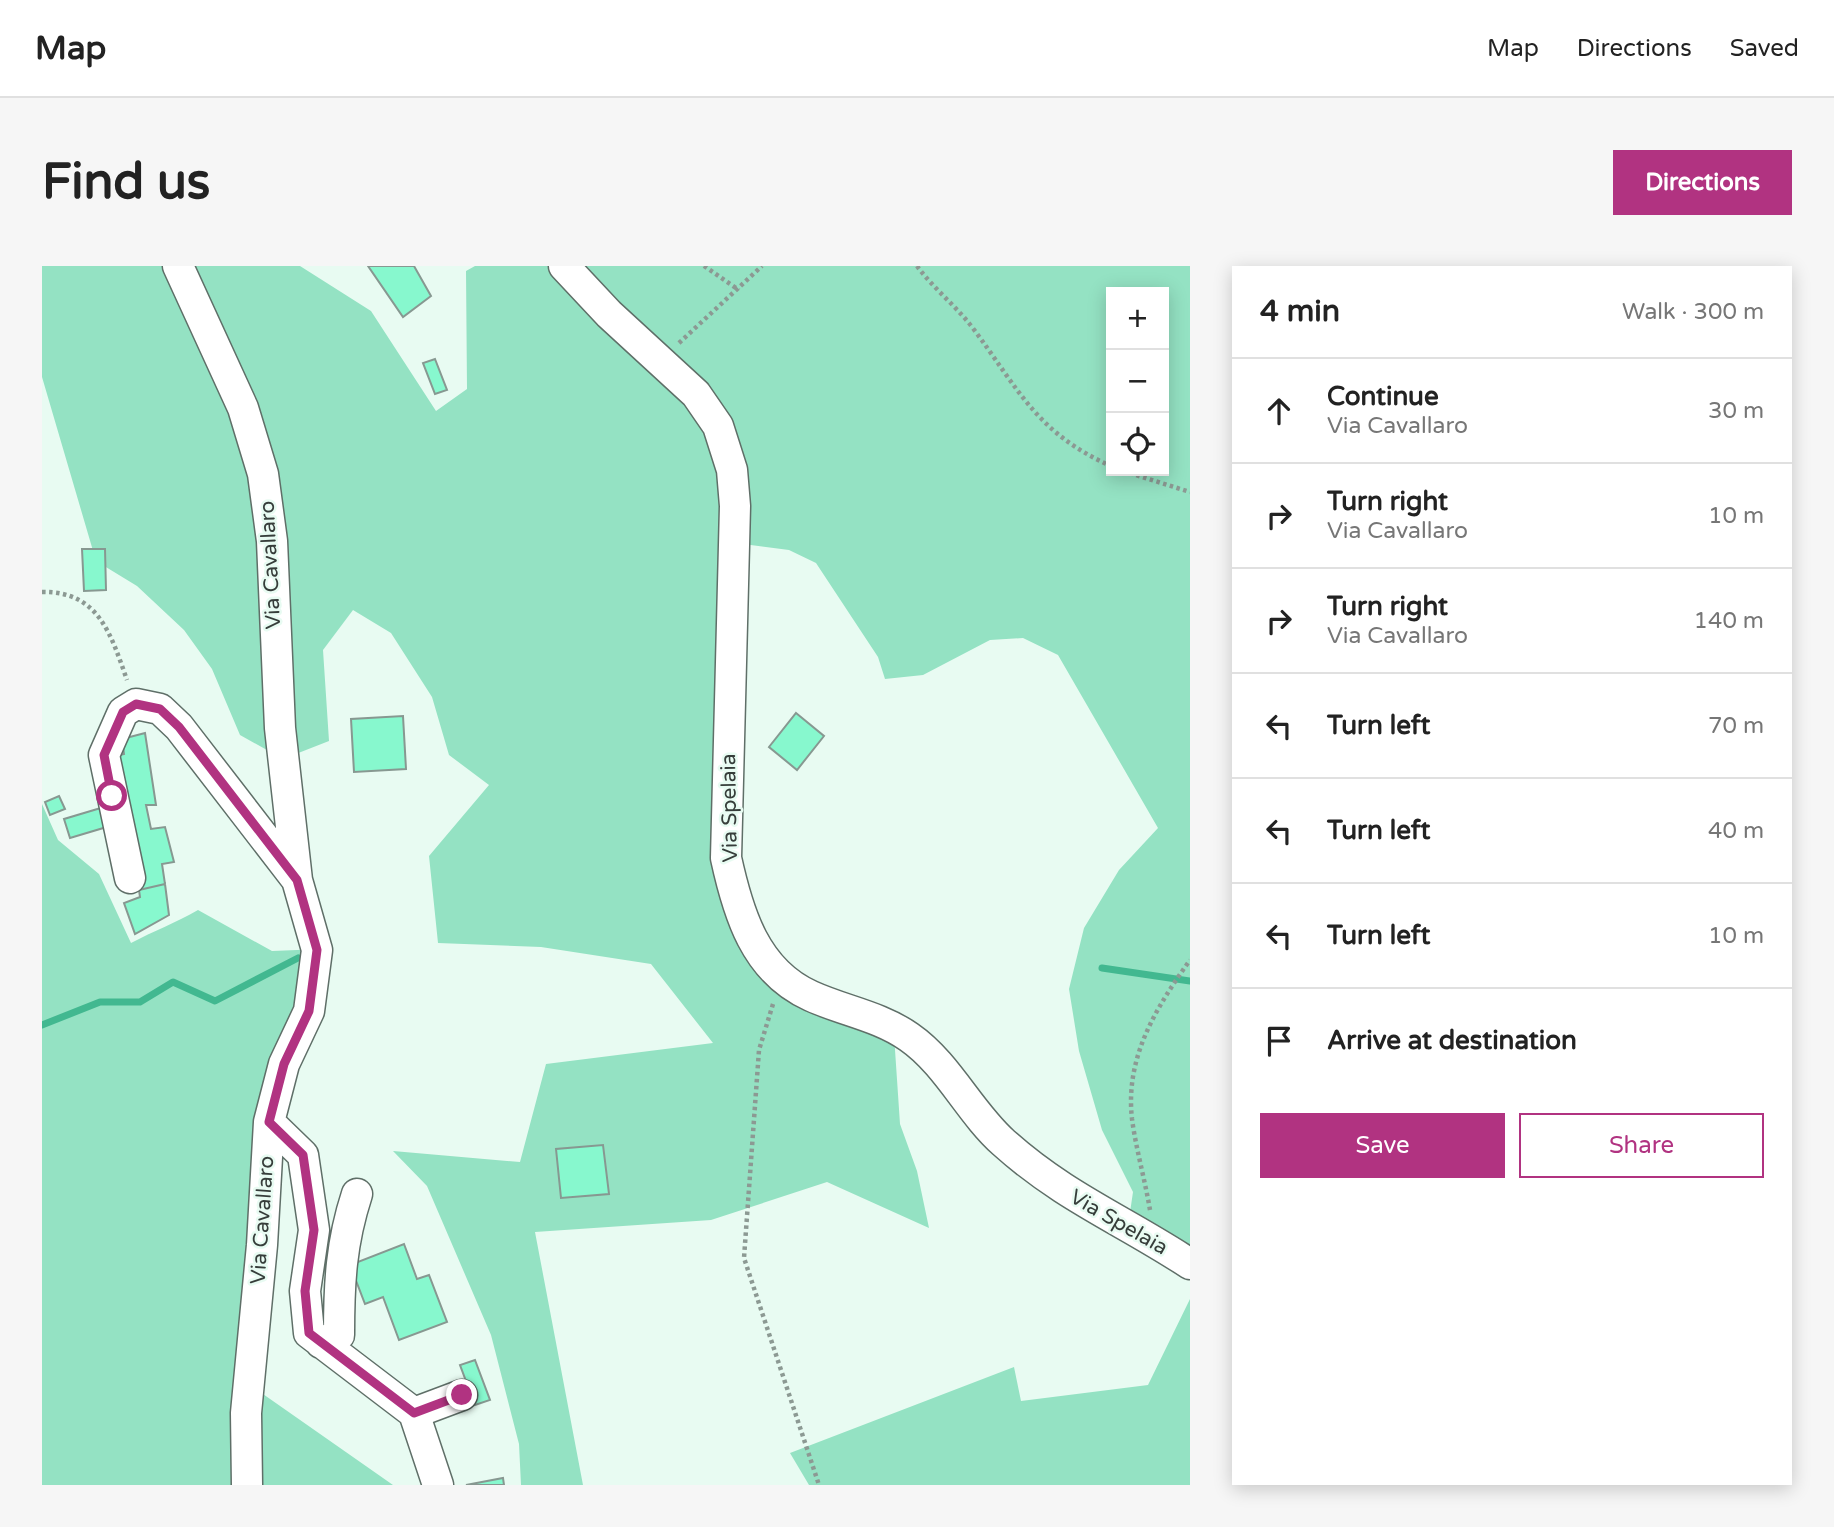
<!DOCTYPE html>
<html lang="en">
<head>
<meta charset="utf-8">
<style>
	body { margin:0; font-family:"Varela Round",sans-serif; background:#f6f6f6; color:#222 }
	.controls { position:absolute; right:21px; top:21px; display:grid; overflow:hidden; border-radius:0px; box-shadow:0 4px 18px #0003 }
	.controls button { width:63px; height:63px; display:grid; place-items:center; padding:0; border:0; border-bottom:2px solid #e0e0e0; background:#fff; color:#222; font:35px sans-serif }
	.stop { position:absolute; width:21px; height:21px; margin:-16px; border:5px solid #b13381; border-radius:50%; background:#fff }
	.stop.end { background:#b13381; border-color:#fff; box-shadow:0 2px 7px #0008 }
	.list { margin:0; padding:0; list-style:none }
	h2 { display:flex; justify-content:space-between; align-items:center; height:91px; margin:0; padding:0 28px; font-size:30px }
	h2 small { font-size:23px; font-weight:400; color:#767676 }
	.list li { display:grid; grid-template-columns:46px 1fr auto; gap:21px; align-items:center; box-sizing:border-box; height:105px; padding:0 28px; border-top:2px solid #e0e0e0 }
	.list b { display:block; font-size:26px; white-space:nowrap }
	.list p { margin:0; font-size:23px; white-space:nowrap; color:#767676 }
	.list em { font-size:23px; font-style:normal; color:#767676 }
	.actions { display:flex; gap:14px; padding:21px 28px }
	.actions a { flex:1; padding:16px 0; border:2px solid #b13381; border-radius:0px; text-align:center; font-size:24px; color:#b13381 }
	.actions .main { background:#b13381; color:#fff }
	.icon { flex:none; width:38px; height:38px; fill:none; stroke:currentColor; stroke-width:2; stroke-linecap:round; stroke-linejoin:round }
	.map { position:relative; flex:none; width:1148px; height:1219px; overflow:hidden; border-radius:0px }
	header { display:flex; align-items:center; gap:42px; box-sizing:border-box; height:98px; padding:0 35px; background:#fff; border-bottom:2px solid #e0e0e0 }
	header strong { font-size:33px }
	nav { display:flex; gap:38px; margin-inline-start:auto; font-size:24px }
	.intro { display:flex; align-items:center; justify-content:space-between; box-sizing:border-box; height:168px; padding:0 42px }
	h1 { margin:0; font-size:49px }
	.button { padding:18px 32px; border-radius:0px; background:#b13381; color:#fff; font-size:24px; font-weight:700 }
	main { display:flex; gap:42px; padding:0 42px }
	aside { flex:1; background:#fff; border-radius:0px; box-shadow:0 4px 18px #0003 }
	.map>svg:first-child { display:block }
	.green { fill:#94e2c3; fill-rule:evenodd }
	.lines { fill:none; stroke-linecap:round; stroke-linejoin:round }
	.stream { stroke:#42b890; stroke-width:7 }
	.building { fill:#87f8ce; stroke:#879891; stroke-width:2 }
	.minor-casing { stroke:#5f6f68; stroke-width:33 }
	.path { stroke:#8c9993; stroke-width:4.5; stroke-dasharray:3.5 3.5; stroke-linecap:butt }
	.minor { stroke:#fff; stroke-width:30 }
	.route { stroke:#b13381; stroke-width:9 }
	.labels { text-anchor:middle; stroke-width:5; stroke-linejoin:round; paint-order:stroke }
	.street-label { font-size:21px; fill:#363d3a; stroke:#e8fbf2 }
</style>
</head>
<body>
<header>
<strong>Map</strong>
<nav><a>Map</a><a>Directions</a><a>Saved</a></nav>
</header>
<div class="intro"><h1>Find us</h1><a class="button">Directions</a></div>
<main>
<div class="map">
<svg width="1148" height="1219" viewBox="0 0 1148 1219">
	<rect width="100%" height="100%" fill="#e8fbf2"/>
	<path class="green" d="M 0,0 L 258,0 L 329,45 L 394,145 L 425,123 L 424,5 L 433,0 L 1148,0 L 1148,995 L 1086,960 L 1091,926 L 1060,864 L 1037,785 L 1027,723 L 1042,662 L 1077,604 L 1116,562 L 1016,389 L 981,372 L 948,374 L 881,409 L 843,413 L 836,391 L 774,297 L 747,284 L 686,276 L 692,613 L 716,678 L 776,731 L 852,769 L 858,858 L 875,905 L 887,962 L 785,916 L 669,954 L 493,966 L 541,1219 L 479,1219 L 477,1178 L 449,1069 L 385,920 L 351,885 L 478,896 L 504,798 L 671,777 L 609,698 L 499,681 L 396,677 L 387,590 L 447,519 L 407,489 L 390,431 L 349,367 L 311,344 L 281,384 L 287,475 L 241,493 L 198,469 L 170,403 L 142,364 L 95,320 L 54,295 L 0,111 ZM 1069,26 L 1122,26 L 1122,205 L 1069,205 Z
		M 0,538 L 16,574 L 57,608 L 89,677 C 112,665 133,657 156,644 L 230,685 L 280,683 L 235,860 L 208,1119 L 351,1219 L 0,1219 Z
		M 1148,1033 L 1148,1219 L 767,1219 L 748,1187 L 972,1101 L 979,1135 L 1106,1119 Z"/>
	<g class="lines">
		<path class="stream" d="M 1060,702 L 1148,715
			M 0,759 L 58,736 L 98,736 L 131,716 L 173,735 L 256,692"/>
	</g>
	<path class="building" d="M 326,0 L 372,0 L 389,30 L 361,51 Z
		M 393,93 L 405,124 L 393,128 L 381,97 Z
		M 40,283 L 63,283 L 64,324 L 42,325 Z
		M 754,447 L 782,470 L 755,504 L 727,481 Z
		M 361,450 L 364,503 L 312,506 L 309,453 Z
		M 103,467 L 114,539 L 104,539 L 109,563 L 123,561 L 132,596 L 120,598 L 123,618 L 97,624 L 66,492 L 82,488 L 80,473 Z
		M 17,530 L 23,543 L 8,549 L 3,536 Z
		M 62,541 L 68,560 L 28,572 L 22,553 Z
		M 123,618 L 127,649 L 93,668 L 82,637 L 98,631 L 97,624 Z
		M 561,879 L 567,928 L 519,932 L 514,883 Z
		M 362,978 L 375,1013 L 387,1009 L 405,1056 L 357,1074 L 341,1031 L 323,1038 L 308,999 Z
		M 433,1094 L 448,1134 L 433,1139 L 418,1099 Z
		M 461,1212 L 462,1219 L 424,1219 Z"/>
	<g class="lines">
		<g class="minor-casing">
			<path id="minor" d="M 136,0 L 201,142 L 221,208 L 230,275 L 238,462 L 255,614 L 275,684 L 267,745 L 242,798 L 227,856 L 220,979 L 204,1147 L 205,1219
				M 522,0 L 567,48 L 654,128 L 676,160 L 690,204 L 693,240 L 684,592 C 696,647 713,705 769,730 C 802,745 837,750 867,771 C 906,798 927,846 962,877 C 1022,931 1083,955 1148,998
				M 88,612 L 62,489 L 81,446 L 94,438 L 118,443 L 137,461 L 255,614
				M 227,856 L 261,889 L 272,964 L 263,1025 L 267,1067 L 372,1147 L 420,1129
				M 279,1077 L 297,1069 C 297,1017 299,977 315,928
				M 372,1147 L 396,1219"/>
		</g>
		<path class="path" d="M 662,0 L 697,24
			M 875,0 C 891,22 913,39 930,61 C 976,122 994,167 1069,200
			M 637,77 L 720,0
			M 1081,205 L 1148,226
			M 0,326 C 57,325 69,369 85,414
			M 731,738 L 717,784 L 702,992 L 777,1219
			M 1108,944 C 1103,914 1094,883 1090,853 C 1083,791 1114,742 1148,694"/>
		<use href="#minor" class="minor"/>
	</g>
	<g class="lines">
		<path class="route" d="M 70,530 L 62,489 L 81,446 L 94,438 L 118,443 L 137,461 L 255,614 L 275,684 L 267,745 L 242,798 L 227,856 L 261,889 L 272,964 L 263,1025 L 267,1067 L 372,1147 L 420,1129"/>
	</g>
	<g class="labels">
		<g class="street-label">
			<text transform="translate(228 299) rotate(-93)" y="7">Via Cavallaro</text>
			<text transform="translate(687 542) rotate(-91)" y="7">Via Spelaia</text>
			<text transform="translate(220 954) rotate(-86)" y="7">Via Cavallaro</text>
			<text transform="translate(1077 956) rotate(30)" y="7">Via Spelaia</text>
		</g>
	</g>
</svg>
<div class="controls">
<button>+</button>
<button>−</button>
<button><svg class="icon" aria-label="locate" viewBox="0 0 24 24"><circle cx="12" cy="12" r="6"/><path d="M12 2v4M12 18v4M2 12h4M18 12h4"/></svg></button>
</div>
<div class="stop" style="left:70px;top:530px"></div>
<div class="stop end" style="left:420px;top:1129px"></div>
</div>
<aside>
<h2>4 min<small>Walk · 300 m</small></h2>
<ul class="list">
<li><svg class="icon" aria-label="ahead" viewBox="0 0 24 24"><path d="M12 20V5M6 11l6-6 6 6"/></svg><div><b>Continue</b><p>Via Cavallaro</p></div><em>30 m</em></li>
<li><svg class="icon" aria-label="right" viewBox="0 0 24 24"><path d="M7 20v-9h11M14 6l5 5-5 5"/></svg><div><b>Turn right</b><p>Via Cavallaro</p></div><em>10 m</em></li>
<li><svg class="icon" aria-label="right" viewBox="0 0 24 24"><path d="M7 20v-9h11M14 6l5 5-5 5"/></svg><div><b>Turn right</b><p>Via Cavallaro</p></div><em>140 m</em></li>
<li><svg class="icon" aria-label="left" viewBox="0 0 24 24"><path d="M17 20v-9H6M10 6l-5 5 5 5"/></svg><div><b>Turn left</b></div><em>70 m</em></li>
<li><svg class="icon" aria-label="left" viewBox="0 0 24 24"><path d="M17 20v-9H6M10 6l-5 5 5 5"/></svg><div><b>Turn left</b></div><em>40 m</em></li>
<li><svg class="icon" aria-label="left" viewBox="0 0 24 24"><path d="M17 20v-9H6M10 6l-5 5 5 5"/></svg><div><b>Turn left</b></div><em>10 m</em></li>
<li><svg class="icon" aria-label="arrive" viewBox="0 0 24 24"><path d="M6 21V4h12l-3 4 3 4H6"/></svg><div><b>Arrive at destination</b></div></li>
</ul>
<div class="actions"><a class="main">Save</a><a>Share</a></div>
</aside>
</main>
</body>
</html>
